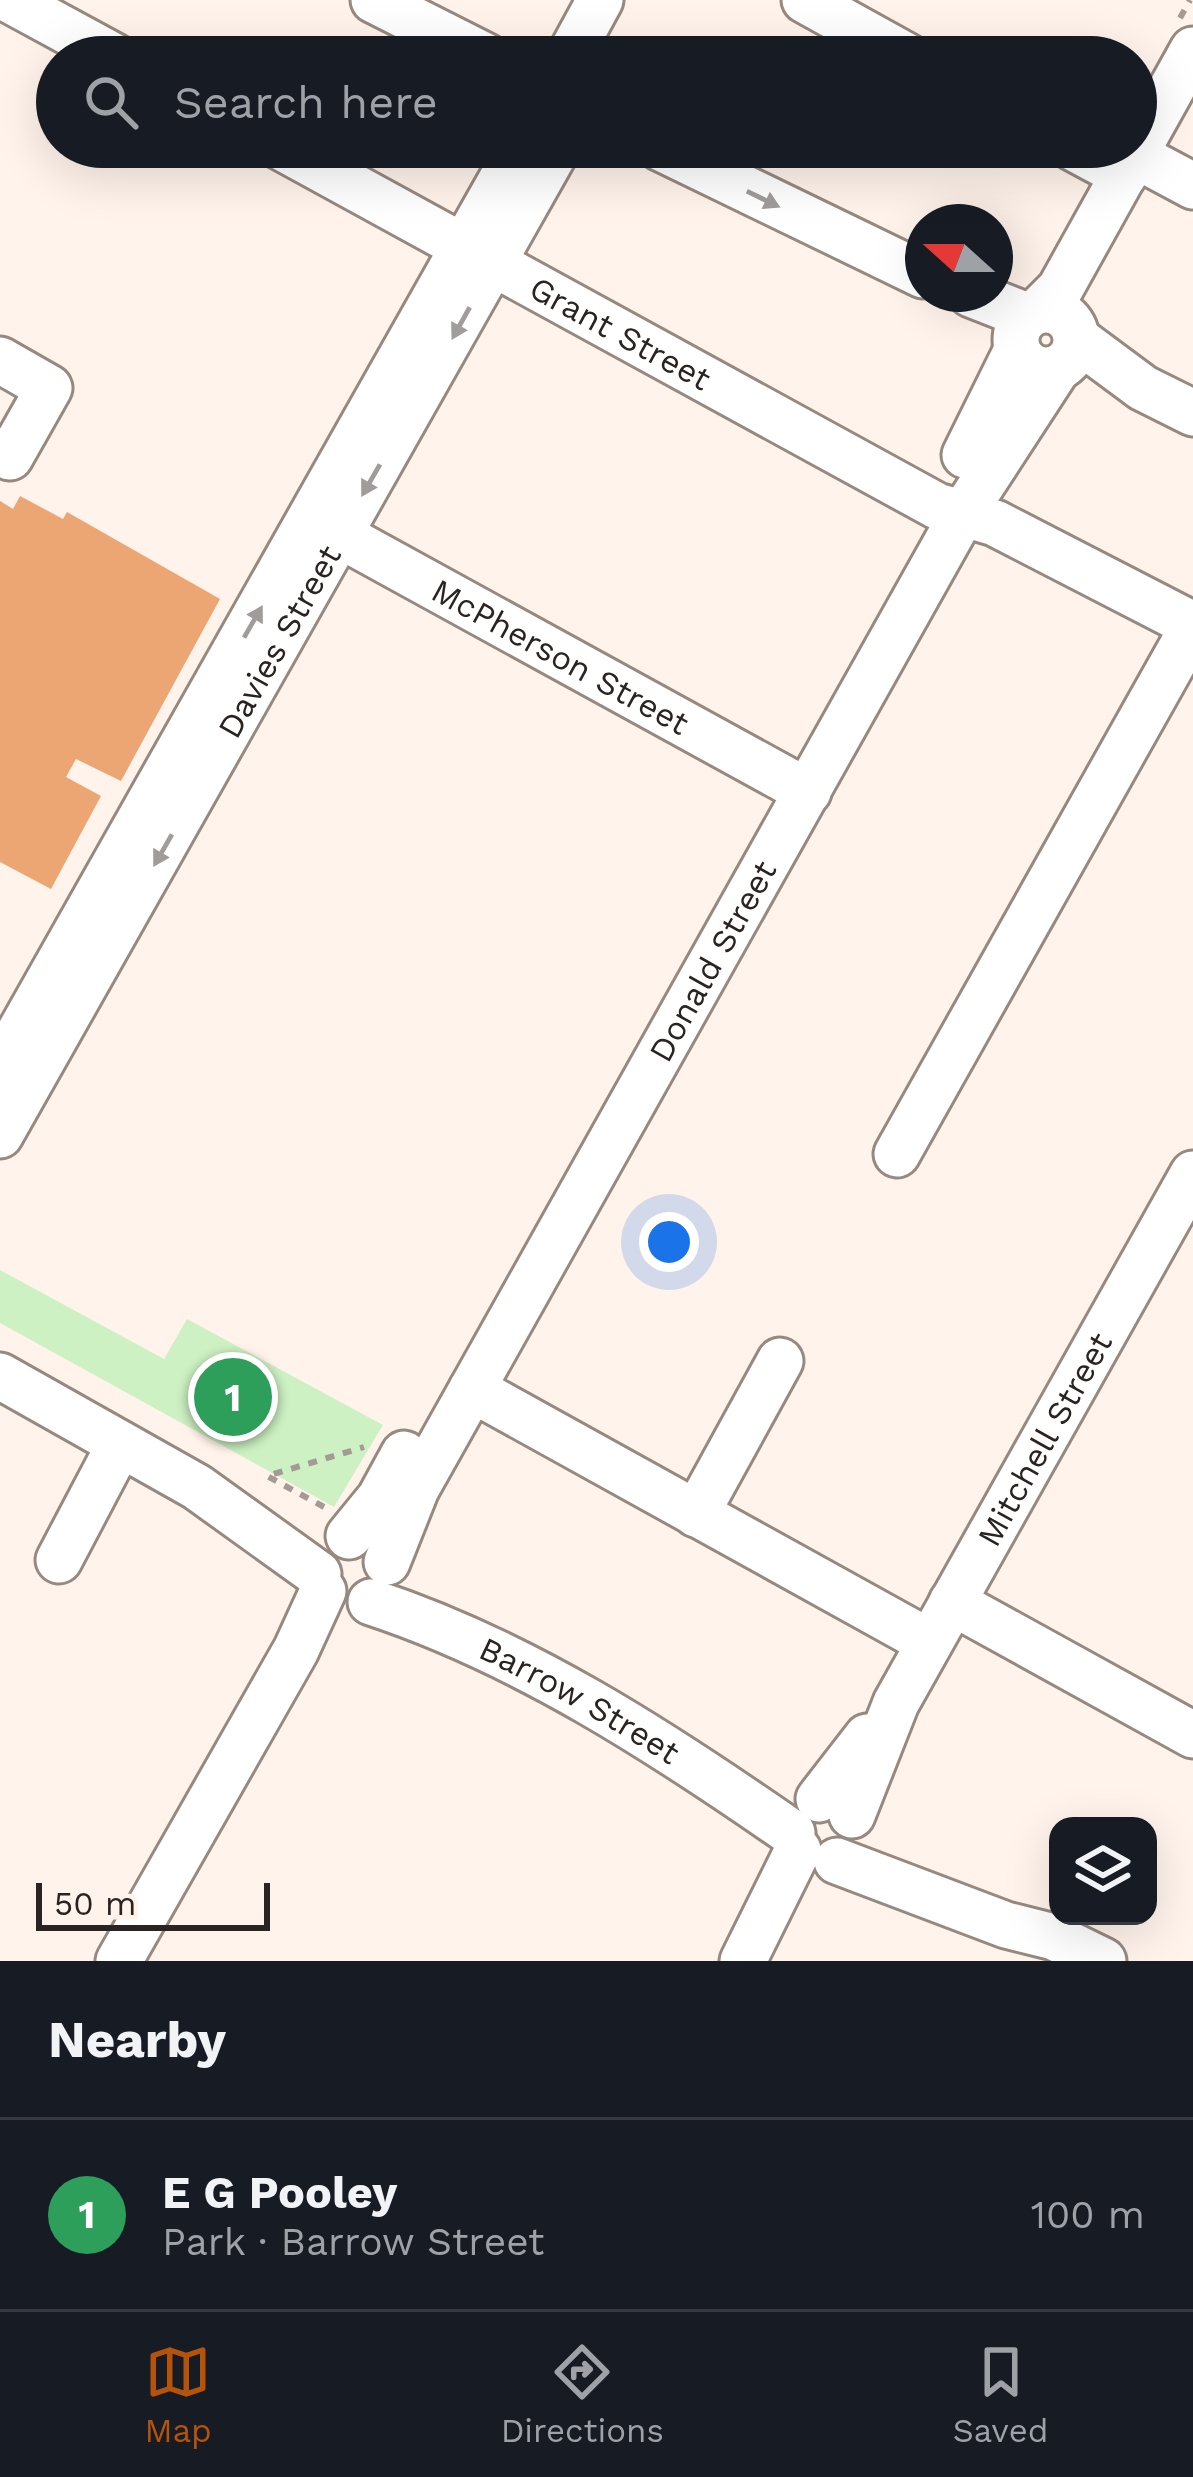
<!DOCTYPE html>
<html lang="en">
<head>
<meta charset="utf-8">
<style>
	body { margin:0; font-family:"Work Sans",sans-serif; background:#20242c; color:#f1f3f6 }
	.controls { position:absolute; right:36px; bottom:36px; display:grid; overflow:hidden; border-radius:24px; box-shadow:0 12px 48px #0002 }
	.controls button { width:108px; height:108px; display:grid; place-items:center; padding:0; border:0; border-bottom:3px solid #363941; background:#171b24; color:#f1f3f6; font:60px sans-serif }
	.compass { position:absolute; left:905px; top:204px; width:108px; height:108px; border-radius:50%; background:#171b24; box-shadow:0 12px 48px #0002; rotate:291deg }
	.scale { position:absolute; left:36px; bottom:30px; width:234px; box-sizing:border-box; padding-left:12px; border:6px solid #292421; border-top:0; font-size:33px; line-height:42px; white-space:nowrap; color:#292421; -webkit-text-stroke:9px #fff3eb; paint-order:stroke }
	.you { position:absolute; left:669px; top:1242px; width:42px; height:42px; margin:-30px; border:9px solid #fff; border-radius:50%; background:#1a73e8; box-shadow:0 0 0 18px #1a73e833 }
	.badge { display:grid; place-items:center; width:78px; height:78px; border-radius:50%; background:#b45309; color:#fff; font-size:39px; font-weight:700 }
	.pin { position:absolute; translate:-50% -50%; border:6px solid #fff; box-shadow:0 3px 12px #0006 }
	.list { margin:0; padding:0; list-style:none }
	h2 { display:flex; justify-content:space-between; align-items:center; height:156px; margin:0; padding:0 48px; font-size:51px }
	h2 small { font-size:39px; font-weight:400; color:#9ea1a6 }
	.list li { display:grid; grid-template-columns:78px 1fr auto; gap:36px; align-items:center; box-sizing:border-box; height:192px; padding:0 48px; border-top:3px solid #363941 }
	.list b { display:block; font-size:45px; white-space:nowrap }
	.list p { margin:0; font-size:39px; white-space:nowrap; color:#9ea1a6 }
	.list em { font-size:39px; font-style:normal; color:#9ea1a6 }
	.icon { flex:none; width:66px; height:66px; fill:none; stroke:currentColor; stroke-width:2; stroke-linecap:round; stroke-linejoin:round }
	.map { position:relative; flex:none; width:1193px; height:1961px; overflow:hidden }
	.search { position:absolute; background:#171b24; box-shadow:0 12px 48px #0002; left:36px; right:36px; top:36px; height:132px; display:flex; align-items:center; gap:30px; box-sizing:border-box; padding:0 42px; border-radius:66px; color:#9ea1a6; font-size:45px }
	.sheet { height:348px; background:#171b24 }
	nav { display:flex; justify-content:space-around; align-items:center; box-sizing:border-box; height:168px; border-top:3px solid #363941; background:#171b24; font-size:33px; color:#9ea1a6 }
	nav a { display:grid; justify-items:center; gap:6px }
	nav .on { color:#b45309 }
	.map>svg:first-child { display:block }
	.green { fill:#cdf1c3 }
	.building { fill:#eba673 }
	.lines { fill:none; stroke-linecap:round; stroke-linejoin:round }
	.minor-casing { stroke:#968980; stroke-width:51 }
	.path { stroke:#a49b95; stroke-width:6; stroke-dasharray:9 9; stroke-linecap:butt }
	.minor { stroke:#fff; stroke-width:45 }
	.oneway { fill:#9f9c9b }
	.labels { text-anchor:middle; stroke-width:12; stroke-linejoin:round; paint-order:stroke }
	.street-label { font-size:33px; fill:#292421; stroke:#fff3eb }
</style>
</head>
<body>
<div class="map">
<svg width="1193" height="1961" viewBox="0 0 1193 1961">
	<rect width="100%" height="100%" fill="#fff3eb"/>
	<path class="green" d="M 0,1270 L 164,1359 L 187,1319 L 383,1425 L 334,1507 L 0,1323 Z"/>
	<path class="building" d="M 20,496 L 63,519 L 67,512 L 220,599 L 121,781 L 76,759 L 66,777 L 101,796 L 51,889 L 0,862 L 0,501 L 13,509 Z"/>
	<g class="lines">
		<g class="minor-casing">
			<g id="minor">
				<path d="M 10,0 L 115,57"/>
				<path d="M 374,0 L 487,57"/>
				<path d="M 805,0 L 908,57"/>
				<path d="M 569,57 L 600,0"/>
				<path id="s1" d="M 281,147 L 937,506 L 995,523 L 1193,625"/>
				<path d="M 659,147 L 923,275"/>
				<path d="M 1072,147 L 1124,175"/>
				<path d="M 1135,155 L 1193,186"/>
				<path d="M 971,294 L 1027,316"/>
				<circle cx="1046" cy="340" r="30"/>
				<path d="M 1039,310 L 1060,289 L 1193,50"/>
				<path d="M 1077,339 L 1143,388 L 1193,413"/>
				<path d="M 0,360 L 49,388 L 10,457 L 0,451"/>
				<path d="M 965,455 L 1017,350"/>
				<path id="s2" d="M 316,522 L 808,792"/>
				<path d="M 0,1067 L 520,147"/>
				<path id="s3" d="M 0,1135 L 558,147"/>
				<path d="M 897,1154 L 1193,627"/>
				<path d="M 0,1376 L 197,1487 L 318,1574"/>
				<path d="M 472,1389 L 929,1642"/>
				<path d="M 696,1514 L 780,1361"/>
				<path d="M 349,1536 L 380,1498 L 404,1454"/>
				<path d="M 59,1560 L 120,1444"/>
				<path id="s4" d="M 387,1562 L 416,1489 L 962,515 L 1057,369"/>
				<path id="s5" d="M 371,1602 C 523,1652 661,1742 792,1833"/>
				<path d="M 952,1602 L 1193,1735"/>
				<path d="M 819,1799 L 867,1737"/>
				<path id="s6" d="M 852,1815 L 896,1703 L 1193,1174"/>
				<path d="M 837,1861 L 1006,1925 L 1054,1937 L 1103,1961"/>
				<path d="M 119,1961 L 296,1650 L 323,1591"/>
				<path d="M 743,1961 L 798,1850"/>
			</g>
		</g>
		<path class="path" d="M 1180,18 L 1190,0
			M 324,1507 L 267,1476 L 364,1447"/>
		<use href="#minor" class="minor"/>
	</g>
	<defs><path id="oneway-solid" d="M-6-.8H1V-3.2L6.5 0L1 3.2V.8H-6Z" transform="scale(3)"/></defs>
	<g class="oneway">
		<use href="#oneway-solid" transform="translate(763 199) rotate(26)"/>
		<use href="#oneway-solid" transform="translate(461 323) rotate(119)"/>
		<use href="#oneway-solid" transform="translate(371 480) rotate(120)"/>
		<use href="#oneway-solid" transform="translate(253 622) rotate(-60)"/>
		<use href="#oneway-solid" transform="translate(163 850) rotate(120)"/>
	</g>
	<g class="labels">
		<g class="street-label">
			<text dy="12" stroke="none"><textPath href="#s1" startOffset="387">Grant Street</textPath></text>
			<text dy="12" stroke="none"><textPath href="#s3" startOffset="567">Davies Street</textPath></text>
			<text dy="12" stroke="none"><textPath href="#s2" startOffset="279">McPherson Street</textPath></text>
			<text dy="12" stroke="none"><textPath href="#s4" startOffset="684">Donald Street</textPath></text>
			<text dy="12" stroke="none"><textPath href="#s6" startOffset="423">Mitchell Street</textPath></text>
			<text dy="12" stroke="none"><textPath href="#s5" startOffset="231">Barrow Street</textPath></text>
		</g>
	</g>
</svg>
<div class="controls">
<button><svg class="icon" aria-label="layers" viewBox="0 0 24 24"><path d="M12 4l9 5-9 5-9-5zM3 14l9 5 9-5"/></svg></button>
</div>
<svg class="compass" viewBox="-18 -18 36 36"><path d="M0-13l5 13h-10z" fill="#e53935"/><path d="M0 13l5-13h-10z" fill="#9ea1a6"/></svg>
<div class="scale">50 m</div>
<div class="you"></div>
<div class="pin badge" style="left:233px;top:1397px;background:#2e9e5b">1</div>
<div class="search"><svg class="icon" aria-label="search" viewBox="0 0 24 24"><circle cx="10" cy="10" r="6"/><path d="M15 15l6 6"/></svg>Search here</div>
</div>
<section class="sheet">
<h2>Nearby<small></small></h2>
<ul class="list">
<li><span class="badge" style="background:#2e9e5b">1</span><div><b>E G Pooley</b><p>Park · Barrow Street</p></div><em>100 m</em></li>
</ul>
</section>
<nav>
<a class="on"><svg class="icon" aria-label="map" viewBox="0 0 24 24"><path d="M3 6l6-2 6 2 6-2v14l-6 2-6-2-6 2zM9 4v14M15 6v14"/></svg>Map</a>
<a><svg class="icon" aria-label="directions" viewBox="0 0 24 24"><path d="M12 3l9 9-9 9-9-9zM9 14v-3h6M13 9l2 2-2 2"/></svg>Directions</a>
<a><svg class="icon" aria-label="saved" viewBox="0 0 24 24"><path d="M7 4h10v16l-5-4-5 4z"/></svg>Saved</a>
</nav>
</body>
</html>
